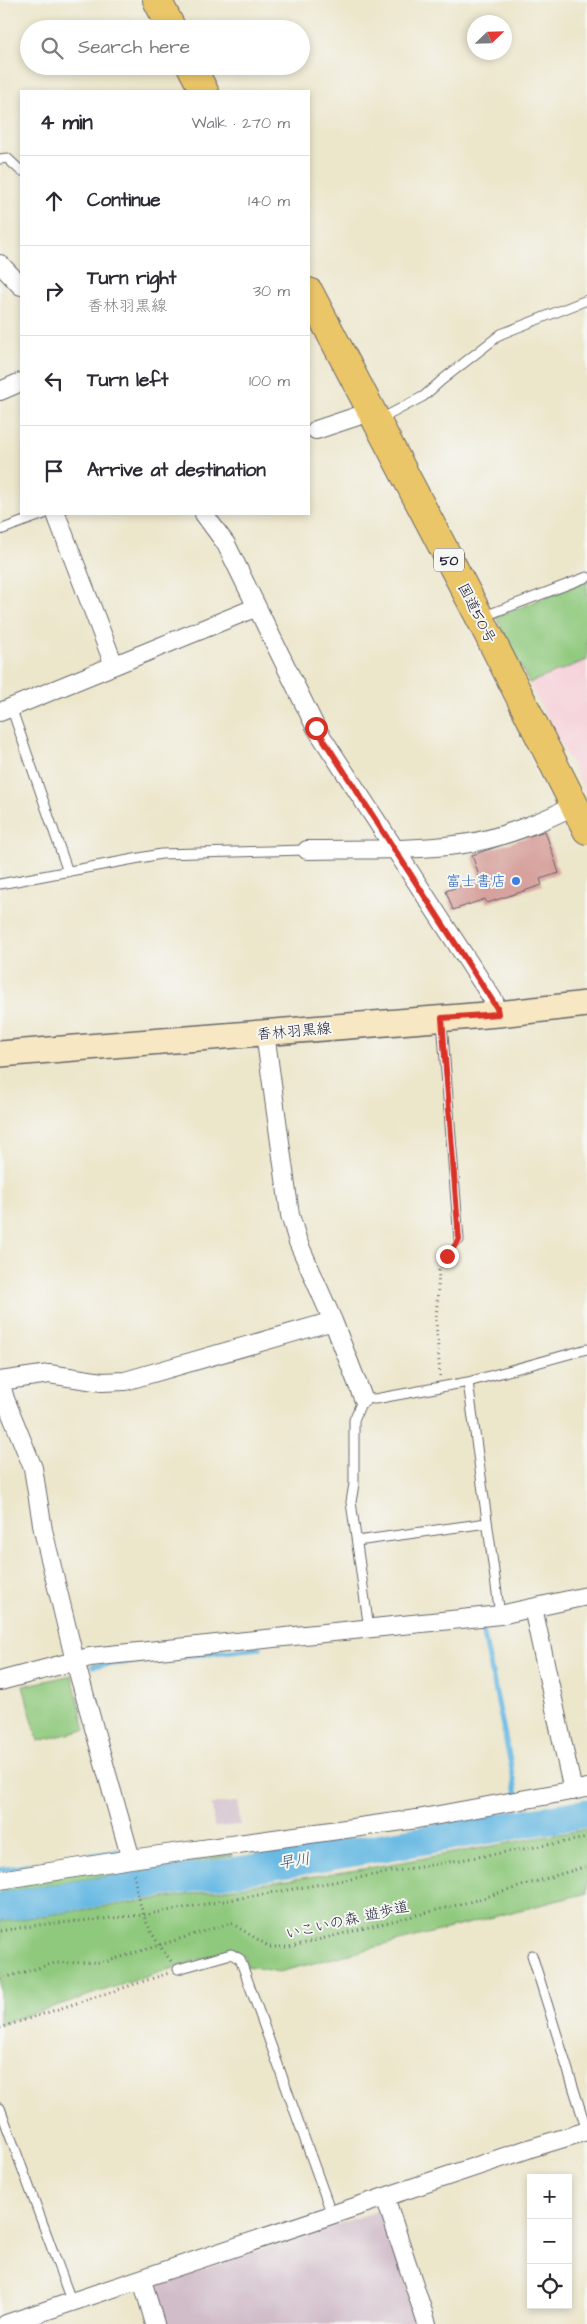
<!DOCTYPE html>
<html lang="en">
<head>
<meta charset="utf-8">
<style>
	body { margin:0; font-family:"Architects Daughter","Klee One",sans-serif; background:#f7f7f7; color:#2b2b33 }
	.controls { position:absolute; right:15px; bottom:15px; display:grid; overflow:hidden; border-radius:0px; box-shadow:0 2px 8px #0003 }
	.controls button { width:45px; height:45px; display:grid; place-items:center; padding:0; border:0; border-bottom:1px solid #e1e1e2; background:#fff; color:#2b2b33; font:25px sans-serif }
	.compass { position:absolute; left:467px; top:15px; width:45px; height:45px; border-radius:50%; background:#fff; box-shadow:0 2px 8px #0003; rotate:67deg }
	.stop { position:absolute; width:15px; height:15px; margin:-11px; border:4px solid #d93025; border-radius:50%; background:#fff }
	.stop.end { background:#d93025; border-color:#fff; box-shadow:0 1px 5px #0008 }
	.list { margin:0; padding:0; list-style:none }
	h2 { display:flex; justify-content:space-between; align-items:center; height:65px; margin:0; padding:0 20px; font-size:21px }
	h2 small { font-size:16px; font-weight:400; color:#7c7c81 }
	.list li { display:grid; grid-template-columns:32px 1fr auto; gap:15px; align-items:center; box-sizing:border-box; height:90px; padding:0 20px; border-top:1px solid #e1e1e2 }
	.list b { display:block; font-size:19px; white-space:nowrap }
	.list p { margin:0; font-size:16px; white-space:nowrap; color:#7c7c81 }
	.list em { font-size:16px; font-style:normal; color:#7c7c81 }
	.icon { flex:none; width:28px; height:28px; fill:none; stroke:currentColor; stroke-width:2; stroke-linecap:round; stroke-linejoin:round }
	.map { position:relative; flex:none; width:587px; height:2324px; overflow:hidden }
	.search { position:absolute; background:#fff; box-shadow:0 2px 8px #0003; left:20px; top:20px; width:290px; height:55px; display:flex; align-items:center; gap:12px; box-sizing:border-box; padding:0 18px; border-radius:28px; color:#7c7c81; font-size:19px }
	.panel { position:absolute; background:#fff; box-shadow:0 2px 8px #0003; left:20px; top:90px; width:290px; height:425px; border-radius:0px }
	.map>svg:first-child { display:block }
	.built { fill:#f6cfd8 }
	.industrial { fill:#d1bdca }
	.green { fill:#8fc97d; stroke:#58765c }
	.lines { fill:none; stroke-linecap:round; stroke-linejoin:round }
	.stream { stroke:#67b9e3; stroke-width:5 }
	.river { stroke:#67b9e3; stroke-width:29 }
	.building { fill:#d7a29d }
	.service-casing { stroke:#69676d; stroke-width:11 }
	.minor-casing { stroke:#69676d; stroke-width:20 }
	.secondary-casing { stroke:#69676d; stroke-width:28 }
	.trunk-casing { stroke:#69676d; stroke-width:30 }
	.path { stroke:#69676d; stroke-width:3; stroke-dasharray:1 4; stroke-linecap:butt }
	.service { stroke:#fff; stroke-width:9 }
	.minor { stroke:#fff; stroke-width:18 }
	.secondary { stroke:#f7e8c3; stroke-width:25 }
	.trunk { stroke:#ebc669; stroke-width:28 }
	.route { stroke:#d93025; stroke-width:6 }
	.shop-dot { fill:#3f7fe0; stroke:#f6f6f2; stroke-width:2 }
	.labels { text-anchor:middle; stroke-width:4; stroke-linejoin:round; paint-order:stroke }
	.shield { fill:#f6f6f2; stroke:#626272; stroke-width:1 }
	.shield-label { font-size:14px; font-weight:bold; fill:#22223b }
	.street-label { font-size:15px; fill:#22223b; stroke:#f6f6f2 }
	.shop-label { font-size:15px; fill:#366cbe; stroke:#f6f6f2; text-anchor:end }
	.water-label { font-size:16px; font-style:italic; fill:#3a5776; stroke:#f6f6f2 }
</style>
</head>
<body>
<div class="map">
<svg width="587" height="2324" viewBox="0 0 587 2324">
	<rect width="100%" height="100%" fill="#f6f6f2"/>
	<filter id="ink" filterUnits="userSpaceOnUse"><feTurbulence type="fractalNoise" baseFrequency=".02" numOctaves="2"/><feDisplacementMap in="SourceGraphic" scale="10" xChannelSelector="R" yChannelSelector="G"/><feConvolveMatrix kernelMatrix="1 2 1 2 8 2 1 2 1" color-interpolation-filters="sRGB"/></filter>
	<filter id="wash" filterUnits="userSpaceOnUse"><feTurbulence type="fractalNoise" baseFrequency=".0096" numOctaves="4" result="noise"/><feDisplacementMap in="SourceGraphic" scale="20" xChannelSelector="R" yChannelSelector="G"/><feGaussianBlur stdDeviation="1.12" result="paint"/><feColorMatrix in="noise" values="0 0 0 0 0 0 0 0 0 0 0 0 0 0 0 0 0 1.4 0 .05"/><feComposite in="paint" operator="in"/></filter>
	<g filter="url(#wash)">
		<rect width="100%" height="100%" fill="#ece6cb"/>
		<path class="built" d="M 587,660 L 587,794 L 529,683 Z"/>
		<path class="industrial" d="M 238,1802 L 240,1825 L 214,1827 L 212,1804 Z
			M 383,2209 L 419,2324 L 163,2324 L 151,2287 Z"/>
		<path class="green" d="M 587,581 L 587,660 L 529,683 L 496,617 Z
			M 72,1675 L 85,1730 L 38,1741 L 23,1686 Z
			M 587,1829 L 587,1893 L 279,1972 L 247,1966 L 243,1955 L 232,1949 L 0,2024 L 0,1922 L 363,1869 Z
			M 231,1848 L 232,1856 L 0,1893 L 0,1884 Z"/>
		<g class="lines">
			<path class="stream" d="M 478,1625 L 482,1625 L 483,1630 L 517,1794
				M 93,1666 L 260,1648
				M 555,1810 L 558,1819
				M 0,1870 L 119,1851"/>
			<path class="river" d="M 0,1907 L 264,1867 L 587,1813"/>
		</g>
		<g id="blocks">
			<path class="building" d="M 545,831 L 559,873 L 540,879 L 542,885 L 487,903 L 485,899 L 453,910 L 446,891 L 480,879 L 472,855 Z"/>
		</g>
	</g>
	<g filter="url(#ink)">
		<use href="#blocks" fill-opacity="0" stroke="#69676d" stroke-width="1"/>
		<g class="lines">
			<g class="service-casing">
				<path id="service" d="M 0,159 L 7,158 L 21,171
					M 379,420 L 424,396 L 442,380 L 501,334 L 587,300
					M 0,530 L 44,514
					M 482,617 L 587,577
					M 11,707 L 68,872
					M 0,884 L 161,854 L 307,850
					M 442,1021 L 459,1240
					M 468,1382 L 500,1615
					M 357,1541 L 487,1523
					M 369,1629 L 351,1502 L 354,1484 L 354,1420 L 363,1398 L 375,1399 L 468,1382 L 587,1349
					M 532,1955 L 587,2131
					M 178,1969 L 231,1954 L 240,1959 L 332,2215
					M 0,2108 L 72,2303"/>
			</g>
			<g class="minor-casing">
				<path id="minor" d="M 0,264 L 21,286
					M 0,391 L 21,382
					M 316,430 L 358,416 L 371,410
					M 56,514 L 114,665
					M 204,514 L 226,544 L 316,728 L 494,1001 L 498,1014
					M 0,712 L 257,607
					M 307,850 C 359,849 411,851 463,844 C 496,840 545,821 575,805
					M 265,1033 L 290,1215 L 298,1242 L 333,1321 L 363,1398
					M 0,1381 L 5,1399 L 33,1468 L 43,1530 L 75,1661 L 131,1859
					M 0,1381 L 49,1374 L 102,1382 L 125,1381 L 333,1321
					M 533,1608 L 573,1791
					M 0,1681 L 90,1657 L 500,1615 L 587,1596
					M 0,1880 L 131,1859 L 417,1819 L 587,1788
					M 385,2197 L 427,2324
					M 142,2280 L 155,2324
					M 6,2324 L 531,2148 L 587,2131"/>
			</g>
			<g class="secondary-casing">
				<path id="secondary" d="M 0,1054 L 498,1014 L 587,1004"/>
			</g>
			<g class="trunk-casing">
				<path id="trunk" d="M 157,0 L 172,29
					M 191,66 L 204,91
					M 309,292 L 480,618 L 587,830"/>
			</g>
			<path class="path" d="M 440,1376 L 436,1321 L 439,1271 L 452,1249
				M 134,1874 C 140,1911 147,1931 171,1961
				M 0,1931 L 38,1925 L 143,1915 L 587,1838
				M 0,1979 L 55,1963 L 105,1962 L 231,1923 L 270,1947 L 289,1947 L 473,1901 L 587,1866
				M 0,2028 L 169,1973"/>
			<use href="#service" class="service"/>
			<use href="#minor" class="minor"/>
			<use href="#secondary" class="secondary"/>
			<use href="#trunk" class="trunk"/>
		</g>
	</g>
	<g class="lines" filter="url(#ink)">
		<path class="route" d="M 316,728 L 497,1008 L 498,1014 L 442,1018 L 459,1240 L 447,1256"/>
	</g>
	<circle class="shop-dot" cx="516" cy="881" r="5"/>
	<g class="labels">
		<rect class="shield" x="434" y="548.5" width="30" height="23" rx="4"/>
		<g class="shield-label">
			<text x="449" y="565">50</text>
		</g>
		<g class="street-label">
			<text transform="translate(477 613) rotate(63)" y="5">国道50号</text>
			<text transform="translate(294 1031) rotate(-5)" y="5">香林羽黒線</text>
			<text transform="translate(347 1920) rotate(-13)" y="5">いこいの森 遊歩道</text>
		</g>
		<g class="shop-label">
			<text x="506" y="886">富士書店</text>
		</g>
		<g class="water-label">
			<text transform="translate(294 1860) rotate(-9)" y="6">早川</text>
		</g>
	</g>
</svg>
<div class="controls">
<button>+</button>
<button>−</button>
<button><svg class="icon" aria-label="locate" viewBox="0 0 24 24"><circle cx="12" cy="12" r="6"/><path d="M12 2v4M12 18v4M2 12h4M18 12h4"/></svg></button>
</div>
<svg class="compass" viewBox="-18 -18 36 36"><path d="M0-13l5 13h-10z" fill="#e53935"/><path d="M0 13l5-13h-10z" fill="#7c7c81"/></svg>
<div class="stop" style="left:316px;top:728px"></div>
<div class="stop end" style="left:447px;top:1256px"></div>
<div class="search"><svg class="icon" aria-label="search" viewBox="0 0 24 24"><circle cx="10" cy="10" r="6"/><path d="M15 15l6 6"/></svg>Search here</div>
<section class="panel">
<h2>4 min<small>Walk · 270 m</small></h2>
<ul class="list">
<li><svg class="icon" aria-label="ahead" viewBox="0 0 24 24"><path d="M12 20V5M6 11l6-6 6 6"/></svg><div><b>Continue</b></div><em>140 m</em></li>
<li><svg class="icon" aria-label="right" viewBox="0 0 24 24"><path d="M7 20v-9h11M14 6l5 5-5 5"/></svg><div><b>Turn right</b><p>香林羽黒線</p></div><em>30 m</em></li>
<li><svg class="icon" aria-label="left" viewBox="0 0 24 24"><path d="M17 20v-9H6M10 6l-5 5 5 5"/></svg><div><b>Turn left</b></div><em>100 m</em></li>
<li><svg class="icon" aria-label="arrive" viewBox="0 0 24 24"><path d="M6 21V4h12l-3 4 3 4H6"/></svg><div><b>Arrive at destination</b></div></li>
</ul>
</section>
</div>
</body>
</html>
